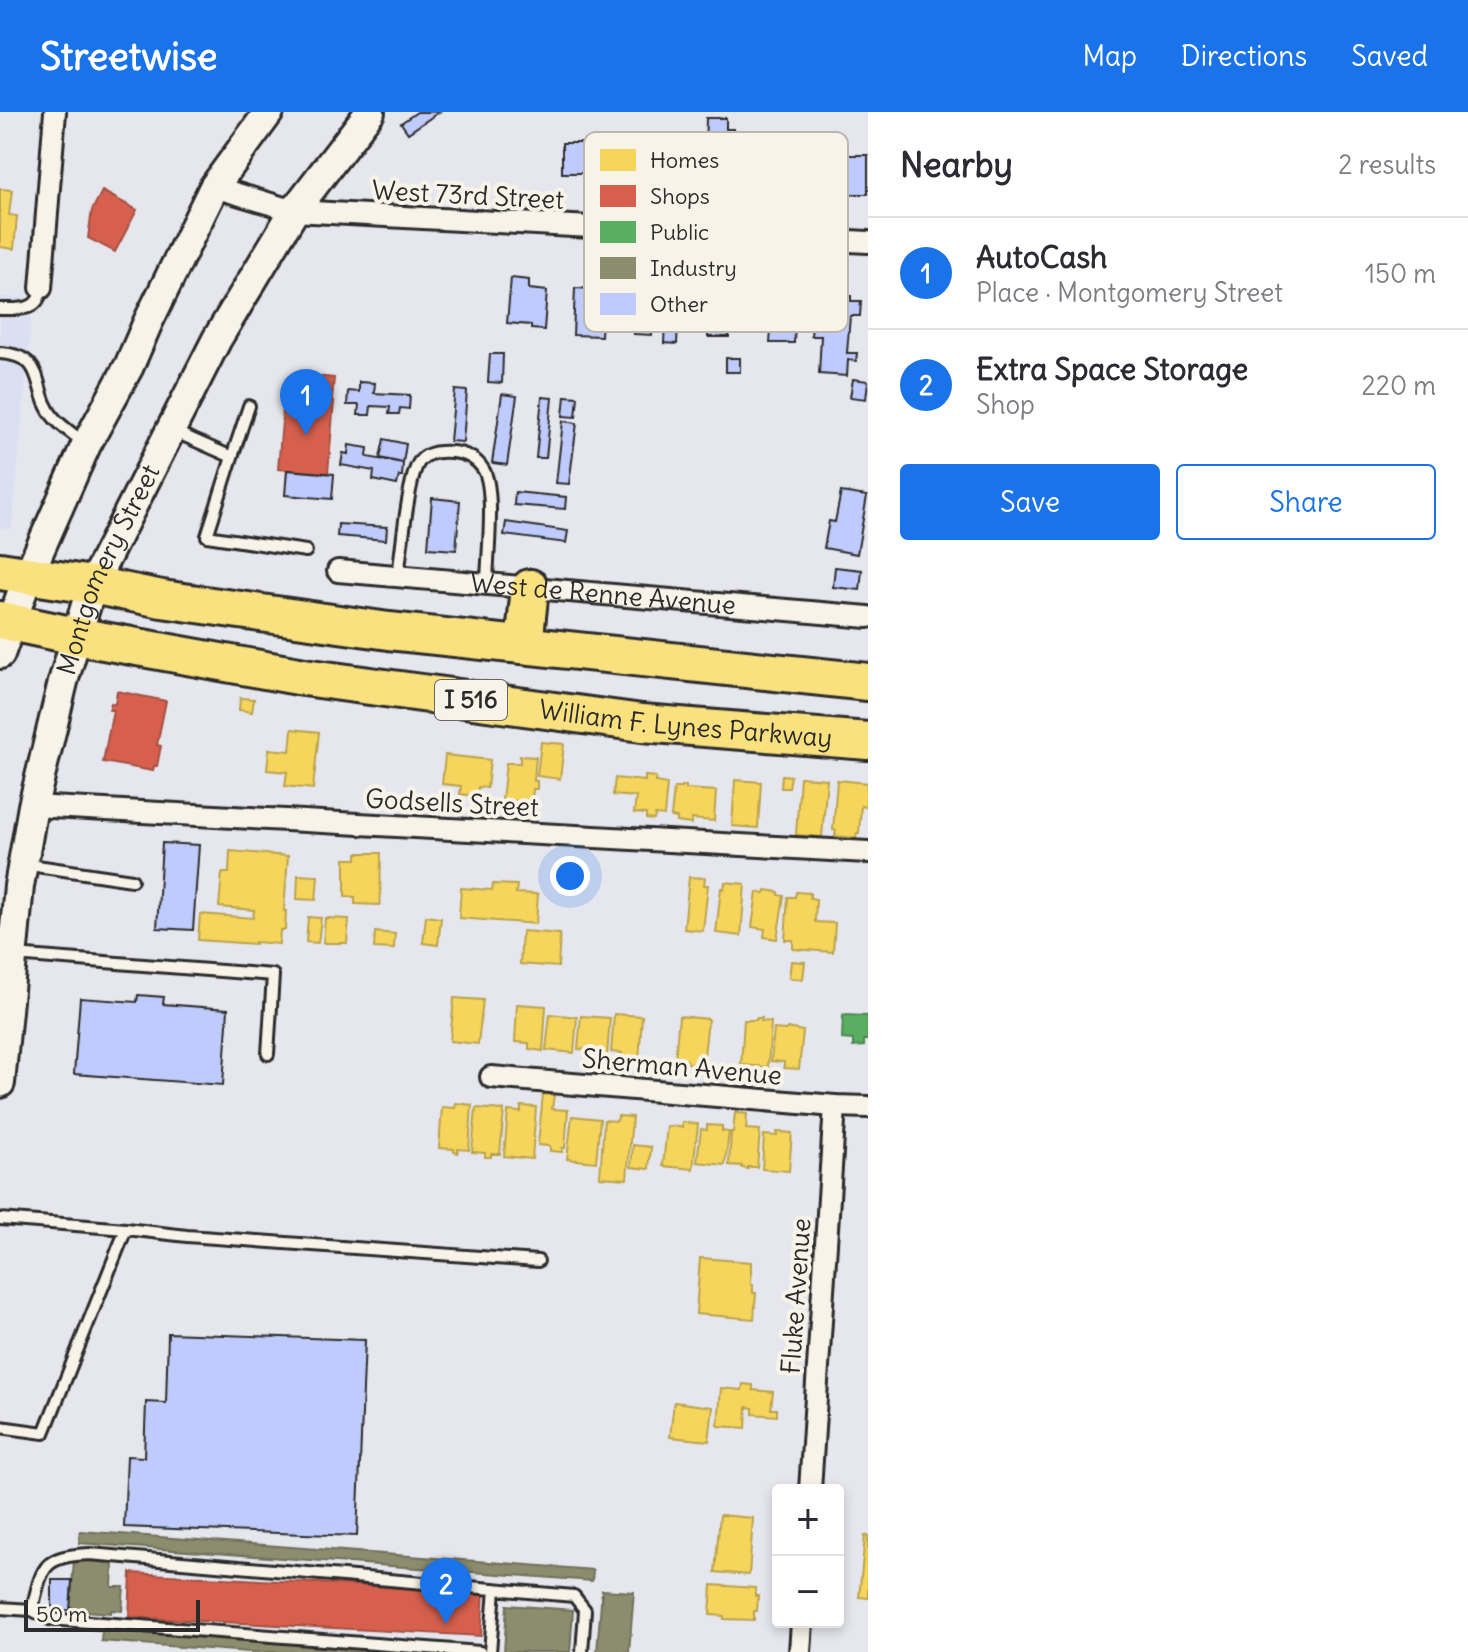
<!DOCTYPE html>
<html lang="en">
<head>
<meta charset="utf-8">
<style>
	body { margin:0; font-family:Delius,sans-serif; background:#f2f2f3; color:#2b2b33 }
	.controls { position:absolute; right:24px; bottom:24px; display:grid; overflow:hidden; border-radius:8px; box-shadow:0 4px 12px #0003 }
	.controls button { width:72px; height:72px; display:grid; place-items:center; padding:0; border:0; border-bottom:2px solid #e1e1e2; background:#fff; color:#2b2b33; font:40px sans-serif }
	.scale { position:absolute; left:24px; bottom:20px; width:176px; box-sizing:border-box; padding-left:8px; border:4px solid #2b2b2b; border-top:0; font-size:22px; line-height:28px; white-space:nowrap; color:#2b2b2b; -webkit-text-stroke:6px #f7f3e8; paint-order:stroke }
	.you { position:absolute; left:570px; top:764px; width:28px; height:28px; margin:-20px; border:6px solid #fff; border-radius:50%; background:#1a73e8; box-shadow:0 0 0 12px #1a73e833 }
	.badge { display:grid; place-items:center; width:52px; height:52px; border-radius:50%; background:#1a73e8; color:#fff; font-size:26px; font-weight:700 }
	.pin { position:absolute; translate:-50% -66px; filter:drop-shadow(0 2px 4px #0008) }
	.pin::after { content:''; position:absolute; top:42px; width:28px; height:24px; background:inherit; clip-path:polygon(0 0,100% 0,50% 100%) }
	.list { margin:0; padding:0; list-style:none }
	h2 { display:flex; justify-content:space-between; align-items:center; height:104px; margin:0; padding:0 32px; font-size:34px }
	h2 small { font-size:26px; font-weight:400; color:#7c7c81 }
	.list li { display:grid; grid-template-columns:52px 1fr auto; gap:24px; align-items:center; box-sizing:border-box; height:112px; padding:0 32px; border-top:2px solid #e1e1e2 }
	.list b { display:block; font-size:30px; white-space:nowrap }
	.list p { margin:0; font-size:26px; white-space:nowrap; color:#7c7c81 }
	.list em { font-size:26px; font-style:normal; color:#7c7c81 }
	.actions { display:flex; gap:16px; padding:24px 32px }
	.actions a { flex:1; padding:18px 0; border:2px solid #1a73e8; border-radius:8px; text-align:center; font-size:28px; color:#1a73e8 }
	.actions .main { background:#1a73e8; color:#fff }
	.map { position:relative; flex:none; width:868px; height:1540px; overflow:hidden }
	header { display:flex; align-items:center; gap:48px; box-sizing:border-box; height:112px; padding:0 40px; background:#1a73e8; color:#fff }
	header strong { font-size:38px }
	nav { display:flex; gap:44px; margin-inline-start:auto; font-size:28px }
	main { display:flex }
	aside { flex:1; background:#fff }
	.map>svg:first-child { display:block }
	.built { fill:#dadff2 }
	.homes { fill:#f6d55c; stroke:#b9a24d; stroke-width:2 }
	.shops { fill:#d6604d; stroke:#a35043; stroke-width:2 }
	.public { fill:#5aae61; stroke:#4c8751; stroke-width:2 }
	.industry { fill:#8c8c6e; stroke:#6f6f5a; stroke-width:2 }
	.building { fill:#bfcbfc; stroke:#2b2b2b; stroke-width:2 }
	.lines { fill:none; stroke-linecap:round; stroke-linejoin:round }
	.lane-casing { stroke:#2b2b2b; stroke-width:16 }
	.street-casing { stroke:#2b2b2b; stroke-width:26 }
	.secondary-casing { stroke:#2b2b2b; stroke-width:34 }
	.highway-casing { stroke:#2b2b2b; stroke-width:42 }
	.lane { stroke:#f7f3e8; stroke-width:10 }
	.street { stroke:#f7f3e8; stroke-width:20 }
	.secondary { stroke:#f7f3e8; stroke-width:28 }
	.highway { stroke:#fae180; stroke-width:36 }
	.labels { text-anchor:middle; stroke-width:8; stroke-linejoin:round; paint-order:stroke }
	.shield { fill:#f7f3e8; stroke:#686764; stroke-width:2 }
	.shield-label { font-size:24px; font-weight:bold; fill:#2b2b2b }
	.street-label { font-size:26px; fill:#2b2b2b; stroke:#f7f3e8 }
	.key { fill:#f7f3e8; stroke:#bab7af; stroke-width:2 }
	.key-label { font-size:22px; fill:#2b2b2b }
</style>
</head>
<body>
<header>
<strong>Streetwise</strong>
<nav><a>Map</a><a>Directions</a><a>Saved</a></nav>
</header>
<main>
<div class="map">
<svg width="868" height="1540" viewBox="0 0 868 1540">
	<rect width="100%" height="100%" fill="#e6e7ee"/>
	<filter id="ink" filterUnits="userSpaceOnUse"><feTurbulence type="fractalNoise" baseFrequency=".0125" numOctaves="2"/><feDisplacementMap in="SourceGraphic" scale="16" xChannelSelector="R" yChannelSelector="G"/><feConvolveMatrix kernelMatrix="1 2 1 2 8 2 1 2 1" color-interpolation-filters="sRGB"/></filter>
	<g filter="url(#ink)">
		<path class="built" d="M 0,185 L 33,186 L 12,417 L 0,416 Z"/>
		<path class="homes" d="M 0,77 L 12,78 L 9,103 L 17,104 L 14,137 L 0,135 Z
			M 240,586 L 254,587 L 252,600 L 239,598 Z
			M 292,617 L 319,620 L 313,677 L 285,674 L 287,660 L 267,658 L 269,637 L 290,639 Z
			M 541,630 L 564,632 L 560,667 L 537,664 Z
			M 445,643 L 490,648 L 487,676 L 478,675 L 477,684 L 460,682 L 461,674 L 442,672 Z
			M 520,644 L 536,645 L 534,669 L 537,669 L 537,677 L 533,677 L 532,690 L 530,690 L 529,694 L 515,694 L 516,689 L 502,688 L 506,651 L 520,651 Z
			M 782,663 L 791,664 L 789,676 L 781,676 Z
			M 645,664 L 656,665 L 655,670 L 667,672 L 664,704 L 655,703 L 654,708 L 646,707 L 646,702 L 634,701 L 636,685 L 613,683 L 615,666 L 645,669 Z
			M 800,665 L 827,667 L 822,725 L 796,723 Z
			M 735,668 L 761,670 L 758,716 L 732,714 Z
			M 837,668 L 867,671 L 866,695 L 861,694 L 859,721 L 857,721 L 856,726 L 835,724 L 836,719 L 833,718 Z
			M 681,674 L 686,674 L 686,677 L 716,679 L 714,709 L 692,707 L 692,712 L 677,710 L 677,706 L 671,705 L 674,676 L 681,676 Z
			M 230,739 L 288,744 L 284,799 L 286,799 L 285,818 L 280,818 L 279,832 L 255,830 L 255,832 L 198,828 L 200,802 L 253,806 L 254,798 L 219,795 L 222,761 L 229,761 Z
			M 357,741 L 381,741 L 380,793 L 355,792 L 355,785 L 345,784 L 345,747 L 357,747 Z
			M 298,763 L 318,764 L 316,788 L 297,787 Z
			M 689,765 L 705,766 L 704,773 L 708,773 L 703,819 L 684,817 Z
			M 725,770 L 745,772 L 741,824 L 716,821 L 721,776 L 724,777 Z
			M 493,772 L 517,773 L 516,781 L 538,782 L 536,812 L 459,806 L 461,776 L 492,778 Z
			M 766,778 L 779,780 L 779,783 L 784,784 L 777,827 L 764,825 L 765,817 L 752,815 L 757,780 L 765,781 Z
			M 796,780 L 810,781 L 810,786 L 816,787 L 815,810 L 835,811 L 833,840 L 793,837 L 793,828 L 785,828 L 788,785 L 795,785 Z
			M 426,804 L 441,806 L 438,833 L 423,831 Z
			M 308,805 L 321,806 L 318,831 L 306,830 Z
			M 325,806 L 349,807 L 347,831 L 323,831 Z
			M 522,819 L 560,822 L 558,855 L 520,852 Z
			M 375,820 L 395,822 L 394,837 L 374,836 Z
			M 791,849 L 805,850 L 803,867 L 789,866 Z
			M 454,886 L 483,888 L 478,932 L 450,929 Z
			M 517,892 L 546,894 L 543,939 L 529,937 L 529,931 L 515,930 Z
			M 550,902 L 577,905 L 574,941 L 546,938 Z
			M 614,902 L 642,904 L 639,949 L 621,948 L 622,941 L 611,940 Z
			M 581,904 L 610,906 L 607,944 L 591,943 L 592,938 L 578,937 Z
			M 679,904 L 708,907 L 703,953 L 687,951 L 687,948 L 675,947 Z
			M 757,906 L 762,906 L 761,909 L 771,910 L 768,955 L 741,953 L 744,908 L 756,908 Z
			M 787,916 L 803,919 L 799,957 L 784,956 L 784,950 L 771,949 L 774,917 L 786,918 Z
			M 543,982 L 554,983 L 552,997 L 568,998 L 565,1036 L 562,1036 L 562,1040 L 550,1039 L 550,1034 L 538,1033 Z
			M 456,991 L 472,993 L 469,1038 L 458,1037 L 458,1041 L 454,1040 L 454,1037 L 439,1036 L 442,995 L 455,996 Z
			M 521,994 L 536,995 L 532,1047 L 504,1044 L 508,999 L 521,1000 Z
			M 476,996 L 504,998 L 500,1042 L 491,1042 L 491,1045 L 485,1045 L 485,1041 L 472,1040 Z
			M 735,1001 L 747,1002 L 746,1017 L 760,1018 L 757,1055 L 748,1055 L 748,1057 L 742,1056 L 742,1054 L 729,1053 L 731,1020 L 733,1020 Z
			M 572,1004 L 600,1007 L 596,1050 L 567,1047 Z
			M 618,1004 L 632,1005 L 627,1067 L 600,1065 L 604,1008 L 617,1009 Z
			M 682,1010 L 698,1012 L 693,1057 L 663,1054 L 667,1014 L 682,1015 Z
			M 707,1013 L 722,1014 L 722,1019 L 729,1020 L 725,1053 L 697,1050 L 701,1017 L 707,1018 Z
			M 777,1020 L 792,1021 L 789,1059 L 762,1057 L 764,1023 L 777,1024 Z
			M 633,1033 L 651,1035 L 649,1057 L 631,1055 Z
			M 700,1146 L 751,1150 L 751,1172 L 753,1173 L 753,1181 L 756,1181 L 754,1207 L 696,1202 Z
			M 743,1272 L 753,1273 L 753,1278 L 773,1280 L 771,1297 L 777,1297 L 777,1304 L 753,1302 L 753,1296 L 747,1295 L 746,1316 L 718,1314 L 721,1276 L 742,1278 Z
			M 674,1290 L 713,1295 L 709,1329 L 670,1325 Z
			M 720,1403 L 753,1406 L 749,1463 L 715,1460 Z
			M 865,1424 L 868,1424 L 868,1486 L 859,1485 Z
			M 712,1473 L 755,1476 L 755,1484 L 758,1484 L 757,1499 L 754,1499 L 754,1508 L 724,1507 L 724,1504 L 710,1503 Z"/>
		<path class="shops" d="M 102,79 L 137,98 L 115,140 L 88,126 L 92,98 Z
			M 315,264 L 334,266 L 332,287 L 312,285 Z
			M 284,285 L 334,289 L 328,361 L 278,357 Z
			M 117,579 L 166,589 L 157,633 L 161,634 L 157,654 L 154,654 L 153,659 L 103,650 L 113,598 L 109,598 L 111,591 L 115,592 Z
			M 131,1461 L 484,1480 L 481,1524 L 129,1505 Z"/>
		<path class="public" d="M 843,903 L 868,904 L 868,928 L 864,928 L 864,934 L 853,935 L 853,928 L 842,927 Z"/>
		<path class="industry" d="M 80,1419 L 593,1458 L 592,1469 L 79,1431 Z
			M 74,1448 L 113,1451 L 112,1475 L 124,1475 L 122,1499 L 111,1498 L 111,1501 L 70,1498 Z
			M 602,1478 L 634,1480 L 629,1540 L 597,1540 Z
			M 507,1493 L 573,1498 L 570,1540 L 504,1540 Z
			M 102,1517 L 402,1540 L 249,1540 L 101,1529 Z"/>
		<path class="building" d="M 417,0 L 439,0 L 408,21 L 401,11 Z
			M 706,6 L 726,6 L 726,17 L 733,17 L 732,59 L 739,60 L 739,79 L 715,78 L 716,73 L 704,72 Z
			M 562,31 L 608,31 L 608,61 L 562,61 Z
			M 832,43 L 868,43 L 868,82 L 824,82 L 824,56 L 832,56 Z
			M 511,166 L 529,168 L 529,177 L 547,179 L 544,218 L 531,217 L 531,213 L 507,211 Z
			M 651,173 L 659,173 L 659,179 L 668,179 L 667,209 L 653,209 L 652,223 L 634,222 L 634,207 L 626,207 L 627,182 L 650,183 Z
			M 575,176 L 612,178 L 611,193 L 603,192 L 601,224 L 573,223 Z
			M 701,181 L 725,181 L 725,186 L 736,186 L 736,201 L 730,201 L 729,225 L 708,225 L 708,218 L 688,218 L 688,185 L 701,185 Z
			M 836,184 L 851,184 L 851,189 L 861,189 L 860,204 L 850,204 L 847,241 L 857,241 L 856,249 L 848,248 L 847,264 L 819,262 L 821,224 L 811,224 L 812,213 L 821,214 L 823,186 L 836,186 Z
			M 769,185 L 802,186 L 801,209 L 795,209 L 794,231 L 770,231 L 771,218 L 752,218 L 753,189 L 769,189 Z
			M 665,210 L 678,210 L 677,232 L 664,231 Z
			M 490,242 L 503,242 L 502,271 L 488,270 Z
			M 726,246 L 740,246 L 740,260 L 726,260 Z
			M 853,267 L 868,269 L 866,287 L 850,285 Z
			M 359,270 L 375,271 L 374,281 L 410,283 L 409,297 L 400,296 L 399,302 L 389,302 L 390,295 L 371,294 L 370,303 L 358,303 L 359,293 L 347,293 L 348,279 L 359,280 Z
			M 455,278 L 467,279 L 463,330 L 450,329 Z
			M 502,282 L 517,284 L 507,353 L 492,351 Z
			M 565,284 L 578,285 L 576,305 L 563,304 Z
			M 542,285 L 552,286 L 546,346 L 536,346 Z
			M 563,309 L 577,311 L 569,372 L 556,371 Z
			M 384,327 L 406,332 L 403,351 L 380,346 Z
			M 349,333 L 368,336 L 367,345 L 403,351 L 402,364 L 399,364 L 397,373 L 373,368 L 374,359 L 341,353 L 343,341 L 348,342 Z
			M 287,358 L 334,362 L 332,387 L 285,383 Z
			M 515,380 L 566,385 L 565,397 L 514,393 Z
			M 841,380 L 867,384 L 857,442 L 824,436 L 829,409 L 835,410 Z
			M 432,386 L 460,389 L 456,438 L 428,436 Z
			M 506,410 L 568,419 L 566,431 L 504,423 Z
			M 338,412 L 387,415 L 386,428 L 337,424 Z
			M 835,455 L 862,458 L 860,478 L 833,475 Z
			M 162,731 L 199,733 L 193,818 L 157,816 Z
			M 138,883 L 164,885 L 163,892 L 228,897 L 223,973 L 74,962 L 80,886 L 137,890 Z
			M 168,1221 L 365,1228 L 357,1424 L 124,1415 L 127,1344 L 144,1345 L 146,1290 L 166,1291 Z
			M 52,1468 L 72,1468 L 70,1498 L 52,1499 Z"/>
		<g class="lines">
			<g class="lane-casing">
				<path id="lane" d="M 0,197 C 18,197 40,200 41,176
					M 0,241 C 50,244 30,279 55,307 C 64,316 75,324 85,331
					M 171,318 L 232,345 L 207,424 L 306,439
					M 232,345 L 249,294
					M 398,465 C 401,442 408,365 419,350 C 426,340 441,339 452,340 C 464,341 476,346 483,357 C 496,376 487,447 487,472
					M 23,752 L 132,768
					M 14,843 L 273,863 L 268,942
					M 0,1107 L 126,1117 L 44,1321 L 0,1315
					M 126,1117 L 187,1124 L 538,1149
					M 0,1496 L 32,1498 L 49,1507 L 480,1540
					M 32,1498 C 42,1455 42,1444 90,1442 L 574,1484 L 585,1498 L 582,1540
					M 490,1540 L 495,1477"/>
			</g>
			<g class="street-casing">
				<g id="street">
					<path d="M 214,75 L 294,99 L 868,130"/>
					<path d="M 41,176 L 55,0"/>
					<path id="s1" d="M 338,459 L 868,505"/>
					<path d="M 33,694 L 868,740"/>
					<path d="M 491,965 L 835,994 L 868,995"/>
					<path d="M 810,1378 L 835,994"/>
					<path d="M 800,1540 L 802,1510"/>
				</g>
			</g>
			<g class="secondary-casing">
				<g id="secondary">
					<path d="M 0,542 L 28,464 L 86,333 L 129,254 L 148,210 L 214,75 L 269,0"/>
					<path id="s2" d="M 0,971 L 19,774 L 33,694 L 63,570 L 92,473 L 217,227 L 294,99 L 370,0"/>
				</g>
			</g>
			<g class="highway-casing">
				<g id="highway">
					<path d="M 0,459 L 92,473 L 162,487 L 389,519 L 868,570"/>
					<path id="s3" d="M 0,508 L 76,524 L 304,565 L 642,611 L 868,629"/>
					<path d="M 524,533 L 530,476"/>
				</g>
			</g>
			<use href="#lane" class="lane"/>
			<use href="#street" class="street"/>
			<use href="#secondary" class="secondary"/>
			<use href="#highway" class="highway"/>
		</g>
	</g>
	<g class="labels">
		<rect class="shield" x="435" y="568" width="72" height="40" rx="6"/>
		<g class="shield-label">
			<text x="471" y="596">I 516</text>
		</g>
		<g class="street-label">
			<text transform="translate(468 83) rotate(3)" y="9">West 73rd Street</text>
			<text dy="9" stroke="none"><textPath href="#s2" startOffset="528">Montgomery Street</textPath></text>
			<text dy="9" stroke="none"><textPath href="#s1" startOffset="266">West de Renne Avenue</textPath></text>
			<text dy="9" stroke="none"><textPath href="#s3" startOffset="694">William F. Lynes Parkway</textPath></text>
			<text transform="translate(452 691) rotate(3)" y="9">Godsells Street</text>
			<text transform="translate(682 955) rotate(5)" y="9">Sherman Avenue</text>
			<text transform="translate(796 1184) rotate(-86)" y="9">Fluke Avenue</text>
		</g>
	</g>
	<rect x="584" y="20" width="264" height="200" rx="12" class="key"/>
	<rect x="600" y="37" width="36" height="22" fill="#f6d55c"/>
	<rect x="600" y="73" width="36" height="22" fill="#d6604d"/>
	<rect x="600" y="109" width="36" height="22" fill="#5aae61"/>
	<rect x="600" y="145" width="36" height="22" fill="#8c8c6e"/>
	<rect x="600" y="181" width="36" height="22" fill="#bfcbfc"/>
	<g class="key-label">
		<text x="650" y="56">Homes</text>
		<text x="650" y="92">Shops</text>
		<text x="650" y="128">Public</text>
		<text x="650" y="164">Industry</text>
		<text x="650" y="200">Other</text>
	</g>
</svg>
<div class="controls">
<button>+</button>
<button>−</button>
</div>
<div class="scale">50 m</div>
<div class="you"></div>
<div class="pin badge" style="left:306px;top:323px">1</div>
<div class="pin badge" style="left:446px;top:1512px">2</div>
</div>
<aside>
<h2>Nearby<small>2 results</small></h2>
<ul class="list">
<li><span class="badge">1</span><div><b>AutoCash</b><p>Place · Montgomery Street</p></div><em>150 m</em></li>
<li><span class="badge">2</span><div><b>Extra Space Storage</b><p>Shop</p></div><em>220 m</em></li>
</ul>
<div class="actions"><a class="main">Save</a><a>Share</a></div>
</aside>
</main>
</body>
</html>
